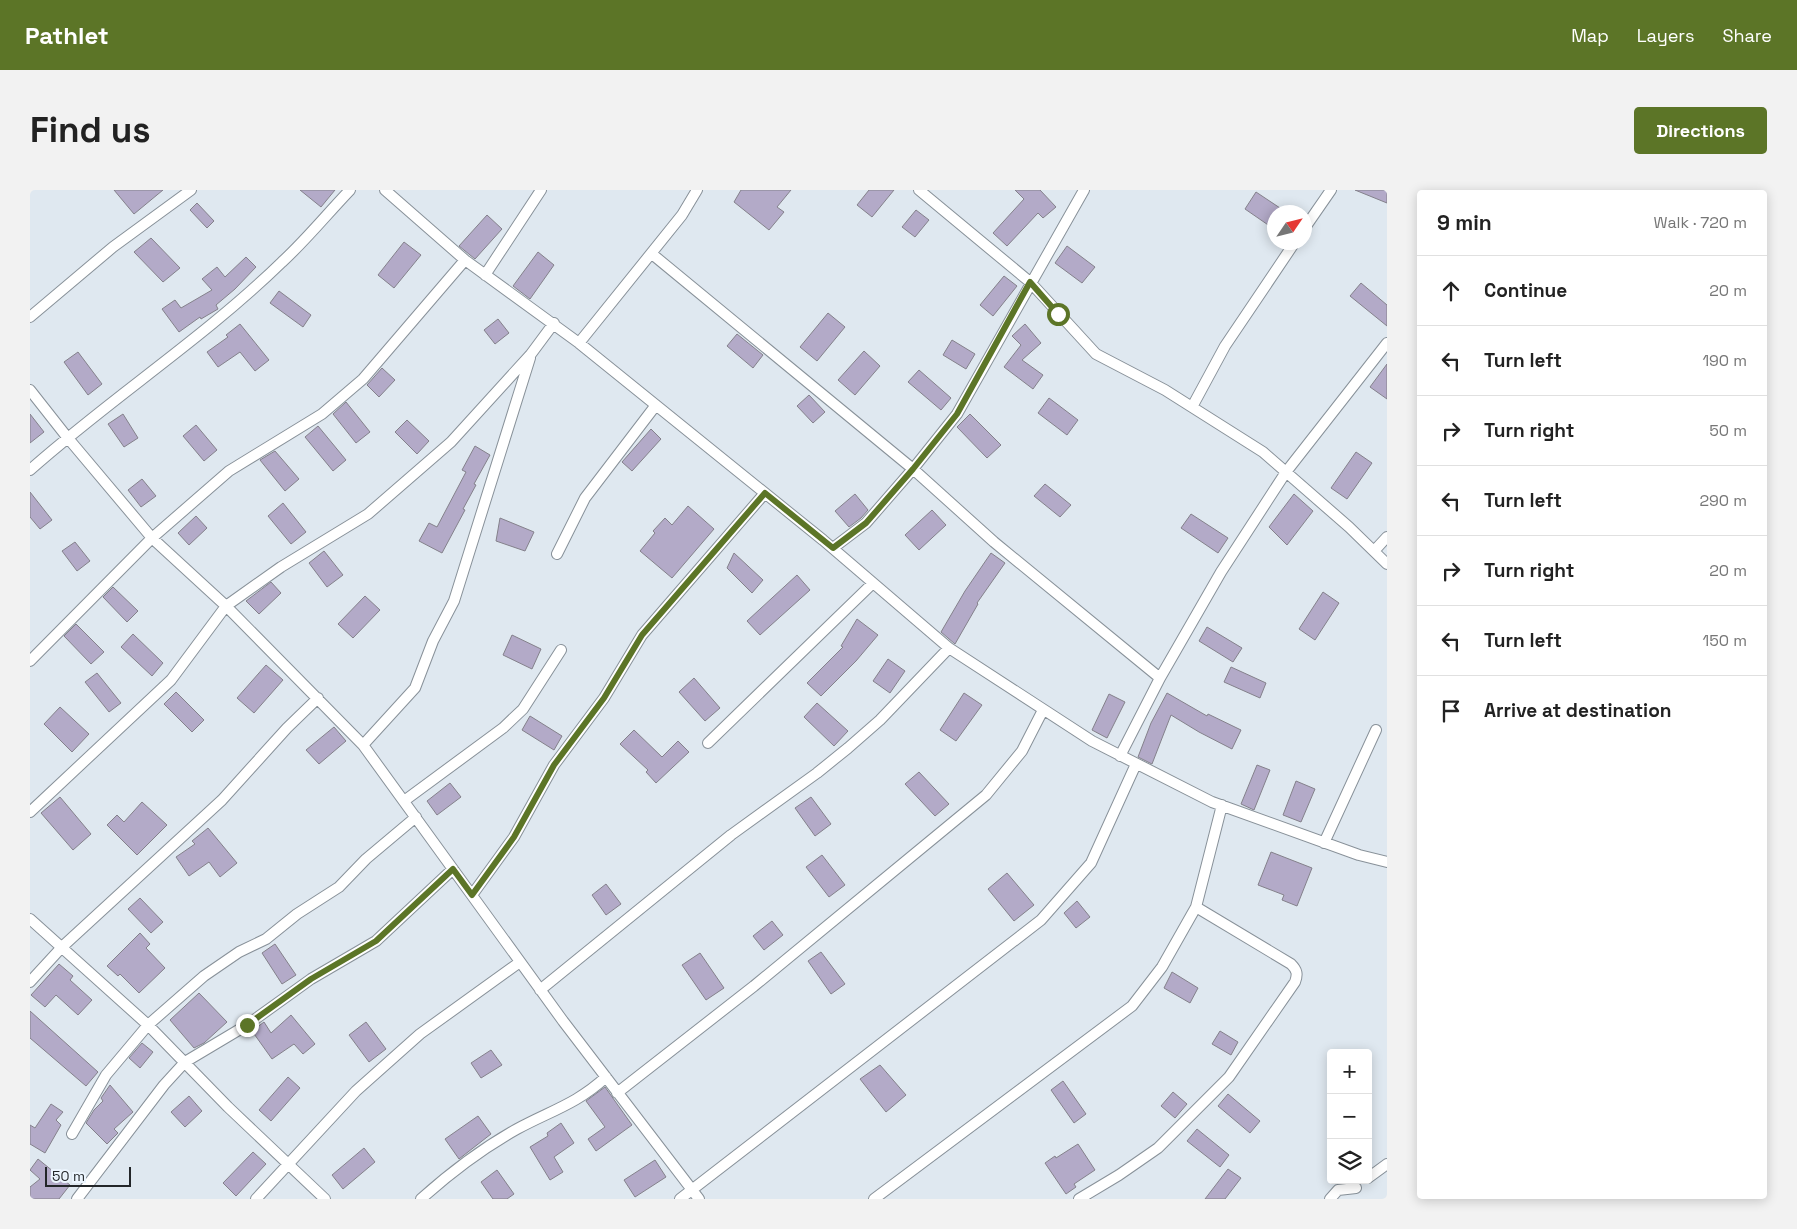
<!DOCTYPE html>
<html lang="en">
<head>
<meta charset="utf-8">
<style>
	body { margin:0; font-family:"Space Grotesk",sans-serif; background:#f2f2f2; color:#222 }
	.controls { position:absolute; right:15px; bottom:15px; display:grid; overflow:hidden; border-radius:5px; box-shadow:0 2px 12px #0003 }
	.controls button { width:45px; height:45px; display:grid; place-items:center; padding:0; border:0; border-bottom:1px solid #e0e0e0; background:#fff; color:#222; font:25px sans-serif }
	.compass { position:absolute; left:1237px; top:15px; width:45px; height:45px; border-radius:50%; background:#fff; box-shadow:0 2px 12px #0003; rotate:55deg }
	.scale { position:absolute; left:15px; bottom:12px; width:86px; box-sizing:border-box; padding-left:5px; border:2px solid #232629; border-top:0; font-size:14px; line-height:18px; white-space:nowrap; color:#232629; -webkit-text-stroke:4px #ecf5fe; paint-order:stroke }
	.stop { position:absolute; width:15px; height:15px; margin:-11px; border:4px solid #5c7527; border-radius:50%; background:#fff }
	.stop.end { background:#5c7527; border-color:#fff; box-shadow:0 1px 5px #0008 }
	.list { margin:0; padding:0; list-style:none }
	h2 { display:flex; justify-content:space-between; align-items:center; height:65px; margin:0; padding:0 20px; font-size:21px }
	h2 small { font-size:16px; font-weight:400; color:#767676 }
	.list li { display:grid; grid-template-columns:32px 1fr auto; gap:15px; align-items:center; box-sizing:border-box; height:70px; padding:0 20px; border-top:1px solid #e0e0e0 }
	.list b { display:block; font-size:19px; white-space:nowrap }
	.list em { font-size:16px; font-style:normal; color:#767676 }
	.icon { flex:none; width:28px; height:28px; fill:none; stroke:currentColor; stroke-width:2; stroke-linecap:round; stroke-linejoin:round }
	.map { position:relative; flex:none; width:1357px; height:1009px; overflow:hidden; border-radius:5px }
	header { display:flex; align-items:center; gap:30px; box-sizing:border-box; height:70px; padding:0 25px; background:#5c7527; color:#fff }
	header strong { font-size:24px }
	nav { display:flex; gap:28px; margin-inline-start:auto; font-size:18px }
	.intro { display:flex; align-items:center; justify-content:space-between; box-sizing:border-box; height:120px; padding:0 30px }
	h1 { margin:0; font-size:35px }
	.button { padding:12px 22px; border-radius:5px; background:#5c7527; color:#fff; font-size:18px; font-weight:700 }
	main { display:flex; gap:30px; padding:0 30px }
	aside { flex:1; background:#fff; border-radius:5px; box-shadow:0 2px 12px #0003 }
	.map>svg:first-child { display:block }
	.building { fill:#b3aac8; stroke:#84818b }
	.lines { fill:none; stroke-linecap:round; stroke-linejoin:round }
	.street-casing { stroke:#889199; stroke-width:12 }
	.street { stroke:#fff; stroke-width:10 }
	.route { stroke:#5c7527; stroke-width:6 }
</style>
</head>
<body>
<header>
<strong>Pathlet</strong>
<nav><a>Map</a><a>Layers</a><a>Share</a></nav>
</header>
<div class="intro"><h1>Find us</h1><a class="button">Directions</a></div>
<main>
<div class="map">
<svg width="1357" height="1009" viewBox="0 0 1357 1009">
	<rect width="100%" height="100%" fill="#dfe8f0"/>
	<path class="building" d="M 84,0 L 133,0 L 104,24 Z
		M 270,0 L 305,0 L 291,17 Z
		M 711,0 L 761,0 L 747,17 L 754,22 L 739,40 L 704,12 Z
		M 839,0 L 864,0 L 842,27 L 827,15 Z
		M 985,0 L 1010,0 L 1026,17 L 1013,28 L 1008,23 L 977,56 L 963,43 L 994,9 Z
		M 1325,0 L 1357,0 L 1357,13 Z
		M 1226,2 L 1256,22 L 1244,22 L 1244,39 L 1215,19 Z
		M 167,13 L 184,31 L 177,38 L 160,20 Z
		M 886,20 L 899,30 L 885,47 L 872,37 Z
		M 457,25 L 472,39 L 445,69 L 429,56 Z
		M 121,48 L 150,78 L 133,92 L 104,62 Z
		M 374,52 L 391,65 L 364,98 L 348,85 Z
		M 1037,56 L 1065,77 L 1052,93 L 1025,73 Z
		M 508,62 L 524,75 L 500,109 L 483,96 Z
		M 216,67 L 226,77 L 205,99 L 186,115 L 188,119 L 171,129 L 170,127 L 149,142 L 132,119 L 145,110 L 151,118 L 182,100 L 172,89 L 187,77 L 195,87 Z
		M 974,86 L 987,96 L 963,126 L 950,115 Z
		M 1331,93 L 1357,115 L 1357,136 L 1320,106 Z
		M 249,101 L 281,125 L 273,137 L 240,113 Z
		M 798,123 L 815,137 L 787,171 L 770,157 Z
		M 468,129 L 479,143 L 465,154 L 454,140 Z
		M 210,134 L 239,170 L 225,181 L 210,162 L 188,177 L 177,162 L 198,147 L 196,145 Z
		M 995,134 L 1011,153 L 992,170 L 1013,185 L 1003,199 L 974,177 L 991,155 L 982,146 Z
		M 707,144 L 733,165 L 723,178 L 697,156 Z
		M 922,150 L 945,164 L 936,179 L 913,165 Z
		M 834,161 L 850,176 L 825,205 L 808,190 Z
		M 48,162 L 72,194 L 58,205 L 34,172 Z
		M 1357,174 L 1357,209 L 1340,197 Z
		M 352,178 L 365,190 L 349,207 L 337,195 Z
		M 889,180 L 921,208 L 911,220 L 878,192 Z
		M 779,205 L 795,222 L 783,233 L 767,216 Z
		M 1019,208 L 1048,230 L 1037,245 L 1008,223 Z
		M 316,212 L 340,242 L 326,253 L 303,224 Z
		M 0,224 L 14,242 L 0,253 Z
		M 93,224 L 108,248 L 94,257 L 78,234 Z
		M 940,224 L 971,255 L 957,268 L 927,237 Z
		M 377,230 L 399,251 L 387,264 L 365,242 Z
		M 166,235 L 187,260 L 174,271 L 153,246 Z
		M 288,236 L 316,270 L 303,281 L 275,247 Z
		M 621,239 L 631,249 L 602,281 L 592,272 Z
		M 445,256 L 460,265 L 444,294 L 446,295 L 433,319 L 435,320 L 412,363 L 389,351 L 399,333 L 407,337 L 436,282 L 432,280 Z
		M 245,261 L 269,289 L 255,301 L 230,270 Z
		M 1326,262 L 1342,273 L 1317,309 L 1301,298 Z
		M 112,289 L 126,306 L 111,317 L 98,300 Z
		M 1015,294 L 1041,315 L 1030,327 L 1004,306 Z
		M 0,302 L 22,330 L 10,339 L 0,327 Z
		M 825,304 L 838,320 L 831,328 L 819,337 L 805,321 Z
		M 1264,304 L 1283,321 L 1257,355 L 1239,337 Z
		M 253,313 L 276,342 L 261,354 L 238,326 Z
		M 658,316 L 684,339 L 642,388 L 610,361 L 625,343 L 623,341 L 635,328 L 642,335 Z
		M 902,320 L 916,335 L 889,360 L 875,345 Z
		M 1161,324 L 1198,348 L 1188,363 L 1151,338 Z
		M 166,326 L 177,338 L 159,355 L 148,343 Z
		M 470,328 L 504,342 L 495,361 L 466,351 Z
		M 45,352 L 60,371 L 47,381 L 32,361 Z
		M 294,361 L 313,385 L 297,397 L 279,373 Z
		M 704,363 L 733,390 L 722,403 L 697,378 Z
		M 961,363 L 975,373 L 947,413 L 948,414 L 925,454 L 911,442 L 935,401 Z
		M 767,385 L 780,400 L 730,445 L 717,431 Z
		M 241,392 L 251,403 L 229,424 L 216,411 Z
		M 83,397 L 108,421 L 97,432 L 73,407 Z
		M 1293,402 L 1309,413 L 1285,450 L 1269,439 Z
		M 335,406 L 350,420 L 323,448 L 308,434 Z
		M 827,429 L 848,445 L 826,471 L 791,506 L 777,493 L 813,457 L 811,456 Z
		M 46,434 L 74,462 L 61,474 L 34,446 Z
		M 1177,437 L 1212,458 L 1203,472 L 1169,451 Z
		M 103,444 L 133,473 L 122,486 L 91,457 Z
		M 482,445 L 511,459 L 502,479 L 473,465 Z
		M 858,469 L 875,481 L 860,503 L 843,491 Z
		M 236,475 L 253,490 L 224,523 L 207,508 Z
		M 1201,477 L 1236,493 L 1230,508 L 1194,492 Z
		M 67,483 L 91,513 L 79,522 L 55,492 Z
		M 664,488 L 690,518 L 675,531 L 649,502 Z
		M 146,502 L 174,530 L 162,542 L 134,514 Z
		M 934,503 L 952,515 L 926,551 L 910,540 Z
		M 1137,503 L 1177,526 L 1178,524 L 1211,540 L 1202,559 L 1169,542 L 1141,525 L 1122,574 L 1108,567 L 1121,533 Z
		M 1079,504 L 1095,512 L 1077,548 L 1062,540 Z
		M 787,513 L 818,541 L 804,556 L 774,527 Z
		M 30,517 L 59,544 L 42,562 L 14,534 Z
		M 500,526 L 532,546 L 524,560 L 492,540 Z
		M 304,537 L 316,551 L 289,574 L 276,560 Z
		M 604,540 L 632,567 L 648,551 L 659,562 L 626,593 L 616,582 L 618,580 L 590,554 Z
		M 1227,575 L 1240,580 L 1224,620 L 1211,614 Z
		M 889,582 L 919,614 L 905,626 L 875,594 Z
		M 1266,591 L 1285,599 L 1271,632 L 1253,625 Z
		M 420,593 L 431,607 L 407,625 L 397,611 Z
		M 30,607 L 61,644 L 43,660 L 11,623 Z
		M 781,607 L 801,634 L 785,646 L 765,618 Z
		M 112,612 L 137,635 L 107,665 L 77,635 L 87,625 L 94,632 Z
		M 178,638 L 207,673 L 190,687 L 179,672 L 159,686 L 146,667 L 165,654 L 162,651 Z
		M 1241,662 L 1282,678 L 1267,716 L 1252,710 L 1254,705 L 1228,695 Z
		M 792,665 L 815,695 L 799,707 L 776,677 Z
		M 977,683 L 1004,715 L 984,731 L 958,699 Z
		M 576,694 L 591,714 L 576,725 L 562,705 Z
		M 110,708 L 133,732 L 121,743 L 98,719 Z
		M 1047,711 L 1060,727 L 1046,738 L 1034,723 Z
		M 742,731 L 753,745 L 734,760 L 723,746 Z
		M 110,743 L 120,754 L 116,758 L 135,778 L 109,803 L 90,784 L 88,786 L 77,776 Z
		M 245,754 L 266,785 L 252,794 L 232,763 Z
		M 791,762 L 815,794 L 801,804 L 778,771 Z
		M 670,763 L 694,798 L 676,810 L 652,775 Z
		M 29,774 L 43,786 L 40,790 L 62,810 L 48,825 L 26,805 L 15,817 L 1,805 Z
		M 1142,782 L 1168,798 L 1160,813 L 1134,798 Z
		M 169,803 L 197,832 L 174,853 L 164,858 L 140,830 Z
		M 0,821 L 68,882 L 56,896 L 0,848 Z
		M 261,825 L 285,854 L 273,864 L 264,854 L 242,869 L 222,841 L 234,832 L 241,843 Z
		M 336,832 L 356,859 L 339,872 L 319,845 Z
		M 1190,841 L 1208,852 L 1201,865 L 1182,854 Z
		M 112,853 L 123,862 L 110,878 L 99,868 Z
		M 461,860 L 472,875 L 451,888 L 441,873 Z
		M 850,875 L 876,905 L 856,922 L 830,889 Z
		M 258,887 L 270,898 L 241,931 L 229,920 Z
		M 1033,891 L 1056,924 L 1044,933 L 1021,900 Z
		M 80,895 L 103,922 L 84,939 L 88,943 L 77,954 L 56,933 L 64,920 L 73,911 L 71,908 Z
		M 575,897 L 602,935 L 566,961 L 558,949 L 575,937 L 556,911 Z
		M 1143,902 L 1157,914 L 1145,928 L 1131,916 Z
		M 1198,904 L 1230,931 L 1220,943 L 1188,916 Z
		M 159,906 L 172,921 L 155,937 L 141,922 Z
		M 21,914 L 33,922 L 26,930 L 31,935 L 15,963 L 0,954 L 0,935 L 5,938 Z
		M 448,926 L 461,944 L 429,969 L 415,949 Z
		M 531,933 L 544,953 L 524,967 L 533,982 L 520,990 L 500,957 L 518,946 L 517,943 Z
		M 1167,939 L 1199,965 L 1190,977 L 1157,951 Z
		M 1048,954 L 1065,980 L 1044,994 L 1046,997 L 1036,1004 L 1015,973 L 1025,966 L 1026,968 Z
		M 334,958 L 345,972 L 313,999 L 302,985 Z
		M 223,962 L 236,974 L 206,1006 L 193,993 Z
		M 8,969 L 40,995 L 29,1009 L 0,1009 L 0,997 L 10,989 L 0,980 Z
		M 625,970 L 636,987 L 605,1007 L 594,990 Z
		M 1198,979 L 1211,988 L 1195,1009 L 1175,1009 Z
		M 467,980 L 484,1004 L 477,1009 L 463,1009 L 451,992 Z"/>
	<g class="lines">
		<g class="street-casing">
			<path id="street" d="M 355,0 L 435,70 L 549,153 L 793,350 L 919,458 L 1062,551 L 1182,612 L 1329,665 L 1357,672
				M 889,0 L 1000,92 L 1066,164 L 1135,200 L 1233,262 L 1319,337 L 1357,374
				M 1274,39 L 1301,0
				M 622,64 L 883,279 L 964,352 L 1130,488
				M 455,85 L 511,0
				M 0,127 L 83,57 L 161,0
				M 549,153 L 652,25 L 667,0
				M 0,200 L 37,247 L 122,348 L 196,416 L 333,555 L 533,831 L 669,1009
				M 1162,217 L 1195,156 L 1265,52
				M 0,280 C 81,208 174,148 252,72 C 276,50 297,24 320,0
				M 803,358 L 836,333 L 883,279 L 927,224 L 1054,0
				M 1344,361 L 1357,347
				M 527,364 L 555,308 L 626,215
				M 0,471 L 122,348 L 199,281 L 292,224 L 333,189 L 435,70
				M 678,553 L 843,393
				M 333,555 L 385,498 L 403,451 L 424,411 L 500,168
				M 1090,566 L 1130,488 L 1191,382 L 1256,282 L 1357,153
				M 374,611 L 473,538 L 493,519 L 531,460
				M 0,622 L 141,490 L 196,416 L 251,377 L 338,324 L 421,252 L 501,164 L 524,133
				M 1294,653 L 1346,540
				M 442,705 L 484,647 L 524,575 L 574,508 L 612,445 L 735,303
				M 0,729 L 118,835 L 198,917 L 295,1009
				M 0,792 L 32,757 L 192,610 L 257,538 L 288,508
				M 510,800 L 701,645 L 787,583 L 818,558 L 850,530 L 919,458
				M 587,903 L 724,796 L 956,605 L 992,561 L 1013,520
				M 42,944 L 76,885 L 118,835 L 174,786 L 209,762 L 236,749 L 267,724 L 309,697 L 336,669 L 386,627
				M 1338,988 L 1357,974
				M 47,1009 L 134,895 L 155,872 L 217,835 L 281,789 L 346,751 L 423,679
				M 226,1009 L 326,901 L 390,844 L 490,772
				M 391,1009 C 420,983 453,958 487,939 C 520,921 547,914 576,887
				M 650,1009 L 1011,730 L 1061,673 L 1106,574
				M 844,1009 L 1102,816 L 1132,777 L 1166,717 L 1192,615
				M 1049,1009 L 1089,985 L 1128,958 L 1199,887 L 1265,792 C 1268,784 1267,780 1261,774 L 1166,717
				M 1300,1009 L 1308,1000 L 1326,998"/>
		</g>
		<use href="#street" class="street"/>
	</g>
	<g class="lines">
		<path class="route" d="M 217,835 L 281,789 L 346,751 L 423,679 L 442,705 L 484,647 L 524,575 L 574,508 L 612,445 L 735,303 L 803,358 L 836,333 L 883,279 L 927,224 L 1000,92 L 1028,124"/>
	</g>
</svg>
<div class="controls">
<button>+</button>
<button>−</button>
<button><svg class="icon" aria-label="layers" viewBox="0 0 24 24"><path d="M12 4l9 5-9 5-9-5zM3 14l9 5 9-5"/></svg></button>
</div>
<svg class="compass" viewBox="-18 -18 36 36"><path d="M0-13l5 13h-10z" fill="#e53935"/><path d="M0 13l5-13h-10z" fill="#767676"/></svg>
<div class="scale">50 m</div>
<div class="stop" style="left:1028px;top:124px"></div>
<div class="stop end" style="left:217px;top:835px"></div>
</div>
<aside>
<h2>9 min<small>Walk · 720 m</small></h2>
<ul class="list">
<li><svg class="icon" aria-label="ahead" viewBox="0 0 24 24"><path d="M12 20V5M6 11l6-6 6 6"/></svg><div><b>Continue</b></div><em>20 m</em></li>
<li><svg class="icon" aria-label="left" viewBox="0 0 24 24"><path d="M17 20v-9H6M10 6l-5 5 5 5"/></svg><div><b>Turn left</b></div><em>190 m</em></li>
<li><svg class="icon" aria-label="right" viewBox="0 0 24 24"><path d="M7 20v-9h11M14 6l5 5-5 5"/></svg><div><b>Turn right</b></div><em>50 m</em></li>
<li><svg class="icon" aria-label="left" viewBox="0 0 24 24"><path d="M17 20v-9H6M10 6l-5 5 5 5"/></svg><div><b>Turn left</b></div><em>290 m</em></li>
<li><svg class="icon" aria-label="right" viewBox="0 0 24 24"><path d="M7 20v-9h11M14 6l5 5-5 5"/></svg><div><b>Turn right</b></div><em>20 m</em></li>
<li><svg class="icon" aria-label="left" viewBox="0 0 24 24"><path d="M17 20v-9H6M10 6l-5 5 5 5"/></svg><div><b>Turn left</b></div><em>150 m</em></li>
<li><svg class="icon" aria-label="arrive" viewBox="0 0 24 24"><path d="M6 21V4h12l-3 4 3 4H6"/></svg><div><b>Arrive at destination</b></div></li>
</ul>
</aside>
</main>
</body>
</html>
